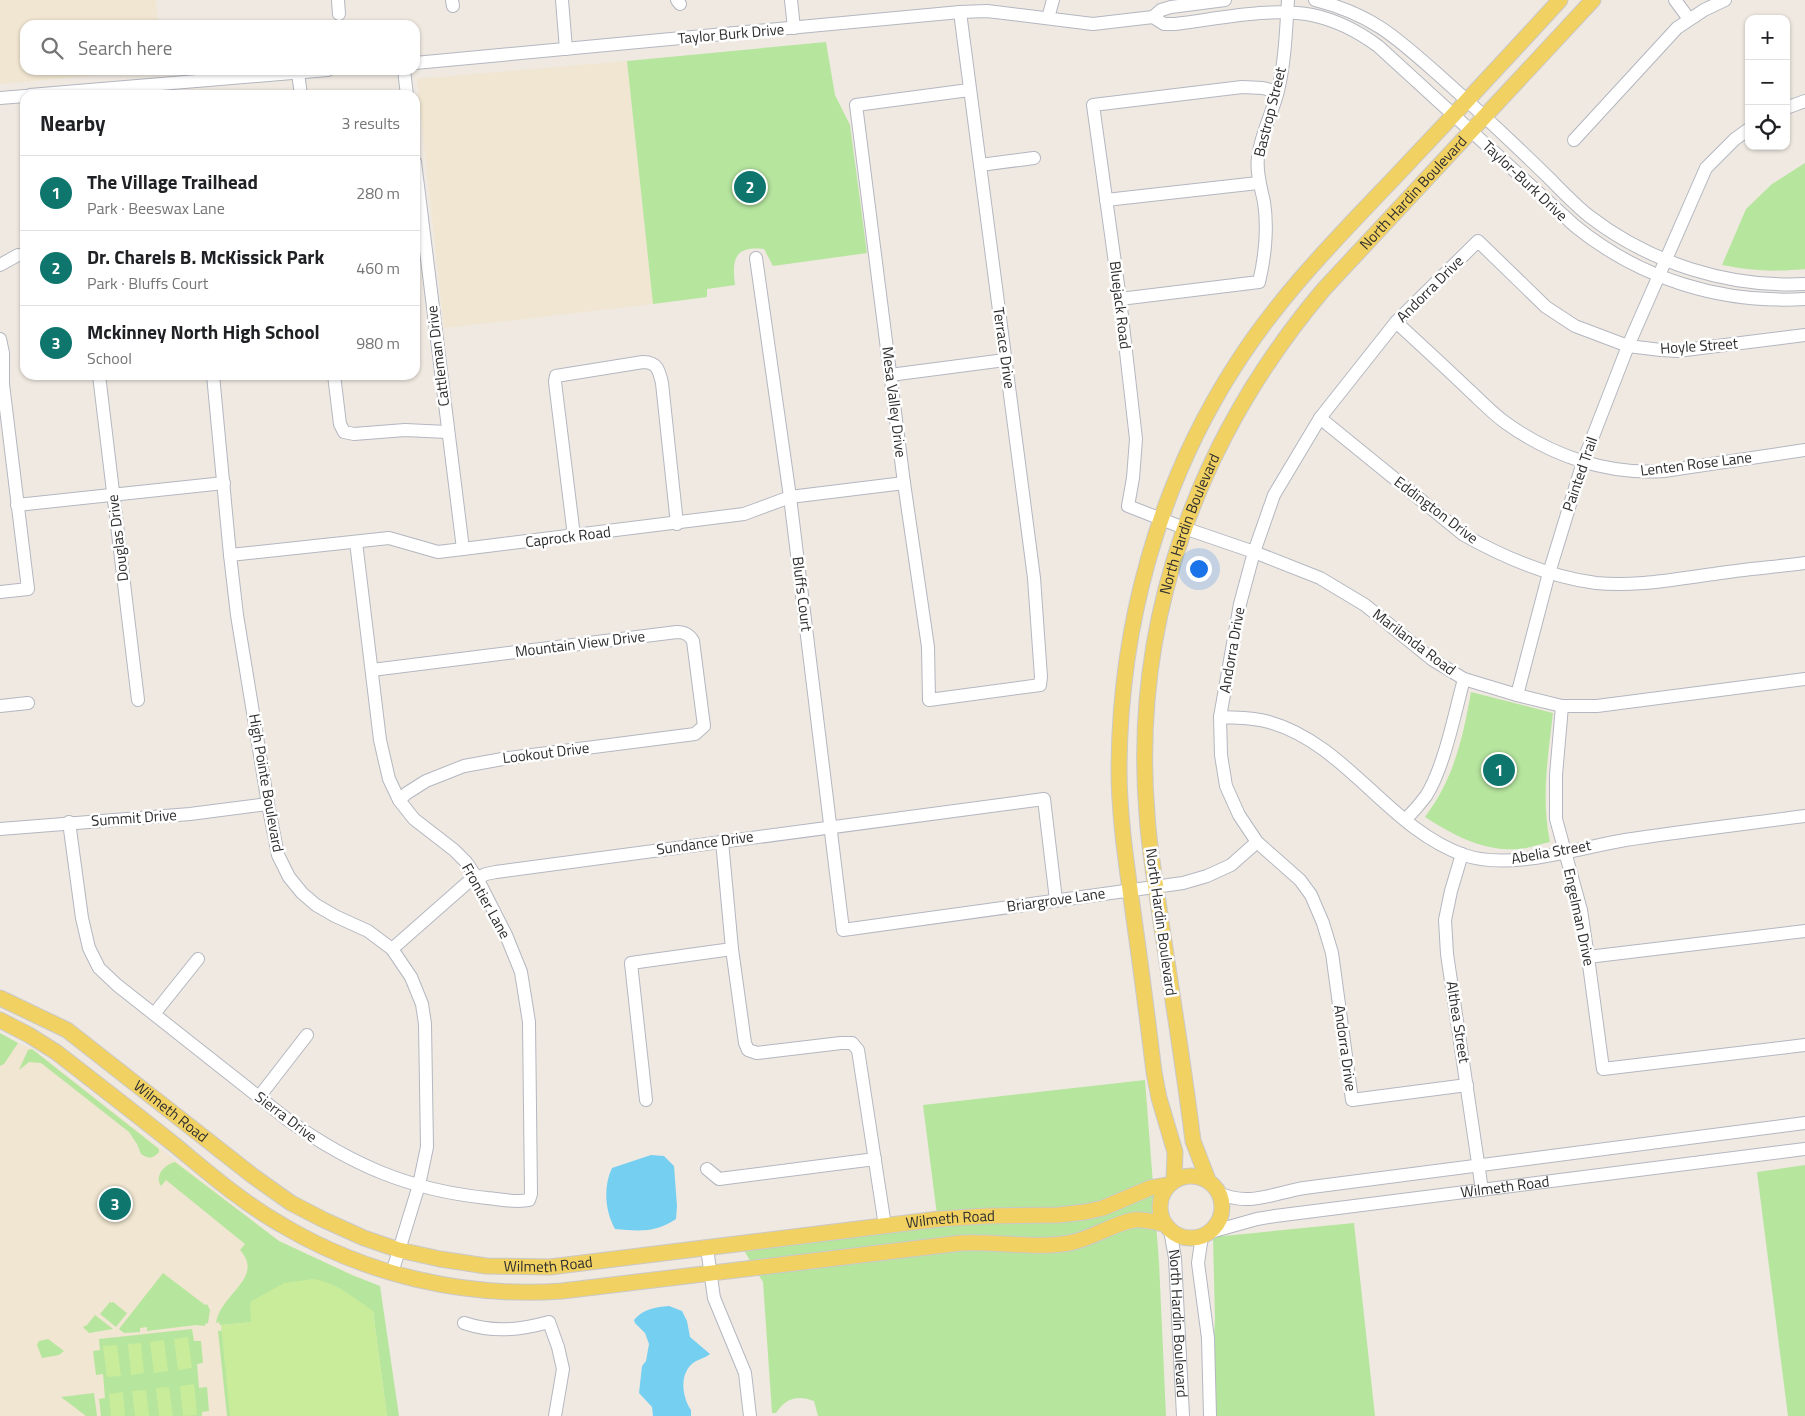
<!DOCTYPE html>
<html lang="en">
<head>
<meta charset="utf-8">
<style>
	body { margin:0; font-family:"Titillium Web",sans-serif; background:#f6f6f6; color:#202124 }
	.controls { position:absolute; right:15px; top:15px; display:grid; overflow:hidden; border-radius:10px; box-shadow:0 1px 4px #0004 }
	.controls button { width:45px; height:45px; display:grid; place-items:center; padding:0; border:0; border-bottom:1px solid #e0e0e0; background:#fff; color:#202124; font:25px sans-serif }
	.you { position:absolute; left:1198px; top:568px; width:18px; height:18px; margin:-12px; border:4px solid #fff; border-radius:50%; background:#1a73e8; box-shadow:0 0 0 8px #1a73e833 }
	.badge { display:grid; place-items:center; width:32px; height:32px; border-radius:50%; background:#0f766e; color:#fff; font-size:16px; font-weight:700 }
	.pin { position:absolute; translate:-50% -50%; border:2px solid #fff; box-shadow:0 1px 5px #0006 }
	.list { margin:0; padding:0; list-style:none }
	h2 { display:flex; justify-content:space-between; align-items:center; height:65px; margin:0; padding:0 20px; font-size:21px }
	h2 small { font-size:16px; font-weight:400; color:#757577 }
	.list li { display:grid; grid-template-columns:32px 1fr auto; gap:15px; align-items:center; box-sizing:border-box; height:75px; padding:0 20px; border-top:1px solid #e0e0e0 }
	.list b { display:block; font-size:19px; white-space:nowrap }
	.list p { margin:0; font-size:16px; white-space:nowrap; color:#757577 }
	.list em { font-size:16px; font-style:normal; color:#757577 }
	.icon { flex:none; width:28px; height:28px; fill:none; stroke:currentColor; stroke-width:2; stroke-linecap:round; stroke-linejoin:round }
	.map { position:relative; flex:none; width:1805px; height:1416px; overflow:hidden }
	.search { position:absolute; background:#fff; box-shadow:0 1px 4px #0004; left:20px; top:20px; width:400px; height:55px; display:flex; align-items:center; gap:12px; box-sizing:border-box; padding:0 18px; border-radius:15px; color:#757577; font-size:19px }
	.panel { position:absolute; background:#fff; box-shadow:0 1px 4px #0004; left:20px; top:90px; width:400px; height:290px; border-radius:15px }
	.map>svg:first-child { display:block }
	.education { fill:#f0e6d1 }
	.green { fill:#b6e59e }
	.pitch { fill:#c9ec9a }
	.water { fill:#75cff0 }
	.lines { fill:none; stroke-linecap:round; stroke-linejoin:round }
	.minor-casing { stroke:#b4b7c1; stroke-width:14 }
	.major-casing { stroke:#c9c9c9; stroke-width:17 }
	.minor { stroke:#fff; stroke-width:12 }
	.major { stroke:#f2d163; stroke-width:15 }
	.labels { text-anchor:middle; stroke-width:5; stroke-linejoin:round; paint-order:stroke }
	.street-label { font-size:15px; fill:#2e2e2e; stroke:#fff }
</style>
</head>
<body>
<div class="map">
<svg width="1805" height="1416" viewBox="0 0 1805 1416">
	<rect width="100%" height="100%" fill="#efe9e1"/>
	<path class="education" d="M 0,0 L 156,0 L 158,25 L 25,25 L 25,70 L 152,70 L 0,84 Z
		M 627,61 L 653,304 L 444,328 L 417,79 Z
		M 0,1035 L 34,1050 L 279,1241 L 362,1279 L 399,1416 L 0,1416 Z"/>
	<path class="green" d="M 826,42 L 835,95 L 850,125 L 867,253 L 773,266 L 764,249 C 734,246 732,259 735,285 L 707,289 L 707,297 L 653,304 L 627,61 Z
		M 1805,163 L 1805,269 C 1774,272 1753,271 1722,265 L 1746,209 L 1772,184 Z
		M 1471,692 L 1553,713 C 1548,756 1541,799 1550,842 C 1540,844 1530,848 1520,849 C 1484,852 1455,836 1425,817 C 1431,808 1437,800 1442,790 C 1458,760 1465,726 1471,692 Z
		M 0,1033 L 18,1043 L 4,1064 L 0,1066 Z
		M 32,1049 L 159,1149 L 159,1152 C 153,1159 148,1159 141,1154 L 137,1144 L 129,1132 L 41,1063 L 29,1062 L 19,1070 L 28,1050 Z
		M 1145,1080 L 1159,1262 L 1166,1416 L 818,1416 L 814,1401 C 797,1395 786,1398 776,1413 L 772,1413 L 763,1282 L 737,1239 L 937,1215 L 923,1105 Z
		M 175,1162 L 279,1241 L 352,1275 L 380,1286 L 399,1416 L 387,1416 L 373,1311 L 220,1325 L 219,1322 L 216,1323 C 221,1293 265,1278 240,1250 L 245,1244 L 166,1180 L 161,1186 C 154,1176 164,1165 175,1162 Z
		M 1805,1165 L 1805,1416 L 1788,1416 L 1757,1172 Z
		M 1354,1223 L 1375,1416 L 1210,1416 L 1215,1319 L 1213,1237 Z
		M 163,1273 L 205,1305 L 207,1304 L 210,1310 L 208,1323 L 205,1324 L 205,1326 L 196,1325 L 147,1331 L 147,1327 L 140,1328 L 140,1332 L 124,1333 L 119,1329 Z
		M 110,1302 L 111,1303 L 113,1302 L 127,1313 L 116,1327 L 100,1314 Z
		M 95,1315 L 113,1329 L 89,1333 L 83,1327 L 87,1325 Z
		M 253,1327 L 246,1416 L 227,1416 L 218,1331 Z
		M 192,1329 L 194,1341 L 201,1341 L 203,1363 L 197,1364 L 199,1388 L 207,1387 L 209,1411 L 202,1412 L 202,1416 L 101,1416 L 99,1399 L 105,1398 L 103,1374 L 96,1375 L 93,1351 L 100,1350 L 99,1339 Z
		M 48,1339 L 64,1351 L 59,1355 L 42,1358 L 37,1345 L 39,1341 Z
		M 94,1393 L 97,1416 L 86,1416 L 61,1397 Z"/>
	<path class="pitch" d="M 313,1279 C 336,1282 354,1298 373,1311 L 387,1416 L 230,1416 L 221,1325 L 251,1322 L 250,1302 L 284,1283 Z
		M 188,1337 L 192,1368 L 178,1370 L 174,1339 Z
		M 164,1340 L 168,1371 L 154,1373 L 150,1342 Z
		M 141,1343 L 144,1373 L 131,1375 L 128,1344 Z
		M 117,1345 L 121,1376 L 107,1377 L 103,1346 Z
		M 194,1384 L 197,1415 L 183,1416 L 180,1386 Z
		M 169,1387 L 173,1416 L 159,1416 L 156,1388 Z
		M 146,1390 L 149,1416 L 135,1416 L 132,1391 Z
		M 123,1392 L 125,1416 L 111,1416 L 109,1394 Z"/>
	<path class="water" d="M 651,1155 L 664,1156 L 674,1166 L 677,1206 L 676,1219 C 656,1233 638,1231 615,1229 C 605,1211 603,1187 612,1168 Z
		M 669,1306 L 682,1311 L 687,1321 L 690,1337 L 710,1354 C 706,1358 698,1359 693,1363 C 679,1374 682,1397 691,1410 L 691,1416 L 653,1416 L 652,1407 L 639,1393 L 642,1366 L 646,1361 L 649,1344 L 645,1333 L 635,1323 L 634,1320 C 643,1309 656,1307 669,1306 Z"/>
	<g class="lines">
		<g class="minor-casing">
			<g id="minor">
				<path d="M 338,0 L 339,14"/>
				<path d="M 452,0 L 453,6"/>
				<path d="M 562,0 L 566,49"/>
				<path d="M 677,0 L 680,4"/>
				<path d="M 791,0 L 794,28"/>
				<path d="M 1315,0 C 1374,15 1398,39 1442,78 C 1478,110 1513,143 1548,177 C 1561,190 1574,204 1589,216 C 1650,263 1728,288 1805,284"/>
				<path d="M 1675,0 L 1689,19"/>
				<path d="M 960,12 L 1034,578 L 1041,677 L 1040,685 L 929,700 L 928,647 L 904,483 L 856,105 L 969,90"/>
				<path d="M 1153,17 L 1164,24 L 1175,24 C 1218,19 1269,7 1312,15 C 1336,20 1359,32 1378,46 L 1575,226 C 1640,279 1721,304 1805,299"/>
				<path d="M 1048,18 L 1053,0"/>
				<path d="M 415,63 L 960,12 L 987,11 L 1093,24 L 1153,17 L 1161,10 L 1171,7 L 1225,0"/>
				<path d="M 404,70 L 407,95"/>
				<path d="M 298,73 L 301,95"/>
				<path d="M 1277,92 L 1263,88 L 1242,87 L 1093,105 L 1120,299 L 1136,439 L 1133,478 L 1128,506 L 1184,528 L 1254,552 L 1320,578 L 1365,605 L 1433,660 L 1464,679 L 1517,695 L 1562,706 L 1597,706 L 1805,679"/>
				<path d="M 30,95 L 328,70"/>
				<path d="M 0,98 L 25,96"/>
				<path d="M 1786,108 L 1805,101"/>
				<path d="M 1574,140 L 1677,28 L 1704,10 L 1725,0"/>
				<path d="M 415,162 L 463,549"/>
				<path d="M 980,165 L 1034,158"/>
				<path d="M 1106,200 L 1258,183"/>
				<path d="M 756,258 L 790,497 L 843,930 L 1183,883 L 1207,876 L 1231,865 L 1257,842"/>
				<path d="M 0,265 L 18,255"/>
				<path d="M 1120,299 L 1259,282 C 1265,258 1268,227 1264,202 C 1261,187 1256,173 1258,157 C 1261,134 1272,114 1278,91 C 1285,61 1286,31 1288,0"/>
				<path d="M 1396,322 C 1421,345 1445,367 1469,390 C 1481,401 1493,414 1506,423 C 1552,456 1607,475 1664,471 L 1805,450"/>
				<path d="M 0,339 L 3,353 L 3,384 L 28,589 L 0,592"/>
				<path d="M 99,375 L 138,700"/>
				<path d="M 213,375 L 230,555 L 237,615 L 268,804 L 278,855 L 289,877 L 302,893 L 316,905 L 335,916 L 368,931 L 392,949 L 411,977 L 422,1004 L 425,1024 L 427,1147 L 419,1185 L 392,1273"/>
				<path d="M 334,375 L 340,424 L 344,432 L 354,434 L 405,430 L 447,432"/>
				<path d="M 890,375 L 1005,360"/>
				<path d="M 1320,418 L 1464,535 C 1505,558 1549,577 1596,583 C 1636,587 1675,579 1714,574 C 1744,569 1775,567 1805,563"/>
				<path d="M 17,505 L 224,483"/>
				<path d="M 574,536 L 555,382 L 556,376 L 643,362 C 657,362 659,370 662,383 L 677,524"/>
				<path d="M 230,555 L 389,538 L 438,552 L 463,549 L 744,514 L 790,497 L 904,483"/>
				<path d="M 372,670 L 677,632 C 684,632 689,634 693,641 L 704,726 L 695,734 L 508,758 L 464,766 L 426,781 L 407,793 L 399,800"/>
				<path d="M 1517,695 L 1549,573 L 1583,462 L 1628,346 L 1706,168 L 1735,139 L 1749,129"/>
				<path d="M 0,706 L 28,703"/>
				<path d="M 1562,706 L 1556,775 L 1556,819 L 1581,910 L 1588,957 L 1603,1069 L 1805,1045"/>
				<path d="M 1220,717 C 1236,718 1253,717 1269,722 C 1347,744 1389,829 1464,855 C 1510,871 1578,848 1625,840 C 1685,831 1745,824 1805,816"/>
				<path d="M 1406,819 C 1413,812 1420,804 1426,796 C 1444,768 1455,712 1464,679"/>
				<path d="M 69,822 L 82,918 L 89,948 L 99,968 L 117,985 L 288,1120 C 352,1165 409,1190 487,1198 C 501,1199 515,1203 529,1200 L 531,1194 L 529,1022 L 521,972 L 506,935 L 477,878 L 466,862 L 454,850 L 414,819 L 399,800 L 389,779 L 380,740 L 356,542"/>
				<path d="M 0,829 L 190,814 L 268,804"/>
				<path d="M 722,841 L 732,949 L 745,1043 L 748,1050 L 757,1053 L 841,1043 L 852,1043 L 858,1050 L 885,1226"/>
				<path d="M 1462,854 L 1451,891 L 1445,920 L 1447,954 L 1482,1190"/>
				<path d="M 392,949 L 467,883 L 486,874 L 496,872 L 1044,799 L 1056,900"/>
				<path d="M 1588,957 L 1805,931"/>
				<path d="M 154,1014 L 198,959"/>
				<path d="M 1467,1085 L 1352,1100 L 1332,953 L 1323,923 L 1311,895 L 1300,880 L 1257,842 L 1239,815 L 1226,786 L 1221,755 L 1220,717 L 1240,604 L 1254,552 L 1274,495 L 1320,418 L 1396,322 L 1478,241 L 1546,307 L 1575,326 L 1628,346 L 1661,350 L 1677,351 L 1805,335"/>
				<path d="M 259,1097 L 307,1035"/>
				<path d="M 646,1100 L 631,963 L 732,949"/>
				<path d="M 707,1169 L 719,1179 L 875,1159"/>
				<path d="M 1219,1193 C 1248,1207 1274,1193 1304,1188 L 1805,1123"/>
				<path id="s1" d="M 1170,1230 L 1175,1258 L 1183,1416"/>
				<path id="s2" d="M 1207,1233 L 1257,1219 L 1275,1216 L 1805,1149"/>
				<path d="M 1202,1236 L 1198,1263 L 1208,1338 L 1210,1416"/>
				<path d="M 707,1248 L 714,1298 L 745,1373 L 750,1416"/>
				<path d="M 464,1323 C 494,1333 520,1330 549,1322 L 558,1347 L 563,1369 L 555,1416"/>
			</g>
		</g>
		<g class="major-casing">
			<g id="major">
				<path id="s3" d="M 0,998 L 67,1030 L 253,1176 L 291,1203 L 324,1220 L 364,1238 L 399,1250 L 440,1259 L 486,1266 L 550,1267 L 939,1219 L 986,1216 L 1058,1215 L 1085,1212 L 1103,1208 L 1150,1188 L 1168,1185"/>
				<path d="M 0,1020 L 29,1035 L 56,1052 C 96,1083 136,1114 176,1146 C 210,1174 243,1203 282,1225 C 366,1275 465,1298 562,1291 L 961,1243 C 997,1241 1033,1249 1069,1243 C 1092,1239 1111,1224 1134,1220 C 1144,1219 1154,1222 1164,1224"/>
				<circle cx="1191" cy="1207" r="31"/>
				<path d="M 1174,1180 L 1175,1152 L 1159,1098 L 1154,1072 C 1148,1023 1142,975 1135,926 C 1128,873 1119,821 1119,768 C 1120,626 1158,486 1235,366 C 1280,295 1339,236 1397,175 C 1452,117 1506,59 1560,0"/>
				<path id="s4" d="M 1208,1180 L 1193,1141 C 1184,1068 1172,995 1161,922 C 1156,886 1149,850 1147,814 C 1131,619 1199,437 1324,289 L 1593,0"/>
			</g>
		</g>
		<use href="#minor" class="minor"/>
		<use href="#major" class="major"/>
	</g>
	<g class="labels">
		<g class="street-label">
			<text transform="translate(731 34) rotate(-5)" y="5">Taylor Burk Drive</text>
			<text transform="translate(1270 112) rotate(-76)" y="5">Bastrop Street</text>
			<text transform="translate(1525 181) rotate(43)" y="5">Taylor-Burk Drive</text>
			<text dy="5" stroke="none"><textPath href="#s4" startOffset="1072">North Hardin Boulevard</textPath></text>
			<text transform="translate(1430 289) rotate(-45)" y="5">Andorra Drive</text>
			<text transform="translate(1120 305) rotate(83)" y="5">Bluejack Road</text>
			<text transform="translate(1699 346) rotate(-4)" y="5">Hoyle Street</text>
			<text transform="translate(1004 348) rotate(82)" y="5">Terrace Drive</text>
			<text transform="translate(438 356) rotate(-97)" y="5">Cattleman Drive</text>
			<text transform="translate(894 402) rotate(83)" y="5">Mesa Valley Drive</text>
			<text transform="translate(1696 464) rotate(-7)" y="5">Lenten Rose Lane</text>
			<text transform="translate(1580 474) rotate(-71)" y="5">Painted Trail</text>
			<text transform="translate(1436 510) rotate(37)" y="5">Eddington Drive</text>
			<text dy="5" stroke="none"><textPath href="#s4" startOffset="668">North Hardin Boulevard</textPath></text>
			<text transform="translate(568 537) rotate(-7)" y="5">Caprock Road</text>
			<text transform="translate(118 538) rotate(-97)" y="5">Douglas Drive</text>
			<text transform="translate(802 594) rotate(83)" y="5">Bluffs Court</text>
			<text transform="translate(1414 642) rotate(37)" y="5">Marilanda Road</text>
			<text transform="translate(580 644) rotate(-7)" y="5">Mountain View Drive</text>
			<text transform="translate(1232 650) rotate(-80)" y="5">Andorra Drive</text>
			<text transform="translate(546 753) rotate(-7)" y="5">Lookout Drive</text>
			<text transform="translate(266 783) rotate(80)" y="5">High Pointe Boulevard</text>
			<text transform="translate(134 818) rotate(-4)" y="5">Summit Drive</text>
			<text transform="translate(705 843) rotate(-8)" y="5">Sundance Drive</text>
			<text transform="translate(1551 852) rotate(-10)" y="5">Abelia Street</text>
			<text transform="translate(1056 900) rotate(-8)" y="5">Briargrove Lane</text>
			<text transform="translate(486 901) rotate(61)" y="5">Frontier Lane</text>
			<text transform="translate(1579 917) rotate(78)" y="5">Engelman Drive</text>
			<text transform="translate(1161 922) rotate(82)" y="5">North Hardin Boulevard</text>
			<text transform="translate(1458 1022) rotate(81)" y="5">Althea Street</text>
			<text transform="translate(1345 1048) rotate(82)" y="5">Andorra Drive</text>
			<text dy="5" stroke="none"><textPath href="#s3" startOffset="206">Wilmeth Road</textPath></text>
			<text transform="translate(286 1117) rotate(37)" y="5">Sierra Drive</text>
			<text dy="5" stroke="none"><textPath href="#s2" startOffset="302">Wilmeth Road</textPath></text>
			<text dy="5" stroke="none"><textPath href="#s3" startOffset="1031">Wilmeth Road</textPath></text>
			<text dy="5" stroke="none"><textPath href="#s3" startOffset="626">Wilmeth Road</textPath></text>
			<text dy="5" stroke="none"><textPath href="#s1" startOffset="94">North Hardin Boulevard</textPath></text>
		</g>
	</g>
</svg>
<div class="controls">
<button>+</button>
<button>−</button>
<button><svg class="icon" aria-label="locate" viewBox="0 0 24 24"><circle cx="12" cy="12" r="6"/><path d="M12 2v4M12 18v4M2 12h4M18 12h4"/></svg></button>
</div>
<div class="you"></div>
<div class="pin badge" style="left:1499px;top:770px">1</div>
<div class="pin badge" style="left:750px;top:187px">2</div>
<div class="pin badge" style="left:115px;top:1204px">3</div>
<div class="search"><svg class="icon" aria-label="search" viewBox="0 0 24 24"><circle cx="10" cy="10" r="6"/><path d="M15 15l6 6"/></svg>Search here</div>
<section class="panel">
<h2>Nearby<small>3 results</small></h2>
<ul class="list">
<li><span class="badge">1</span><div><b>The Village Trailhead</b><p>Park · Beeswax Lane</p></div><em>280 m</em></li>
<li><span class="badge">2</span><div><b>Dr. Charels B. McKissick Park</b><p>Park · Bluffs Court</p></div><em>460 m</em></li>
<li><span class="badge">3</span><div><b>Mckinney North High School</b><p>School</p></div><em>980 m</em></li>
</ul>
</section>
</div>
</body>
</html>
